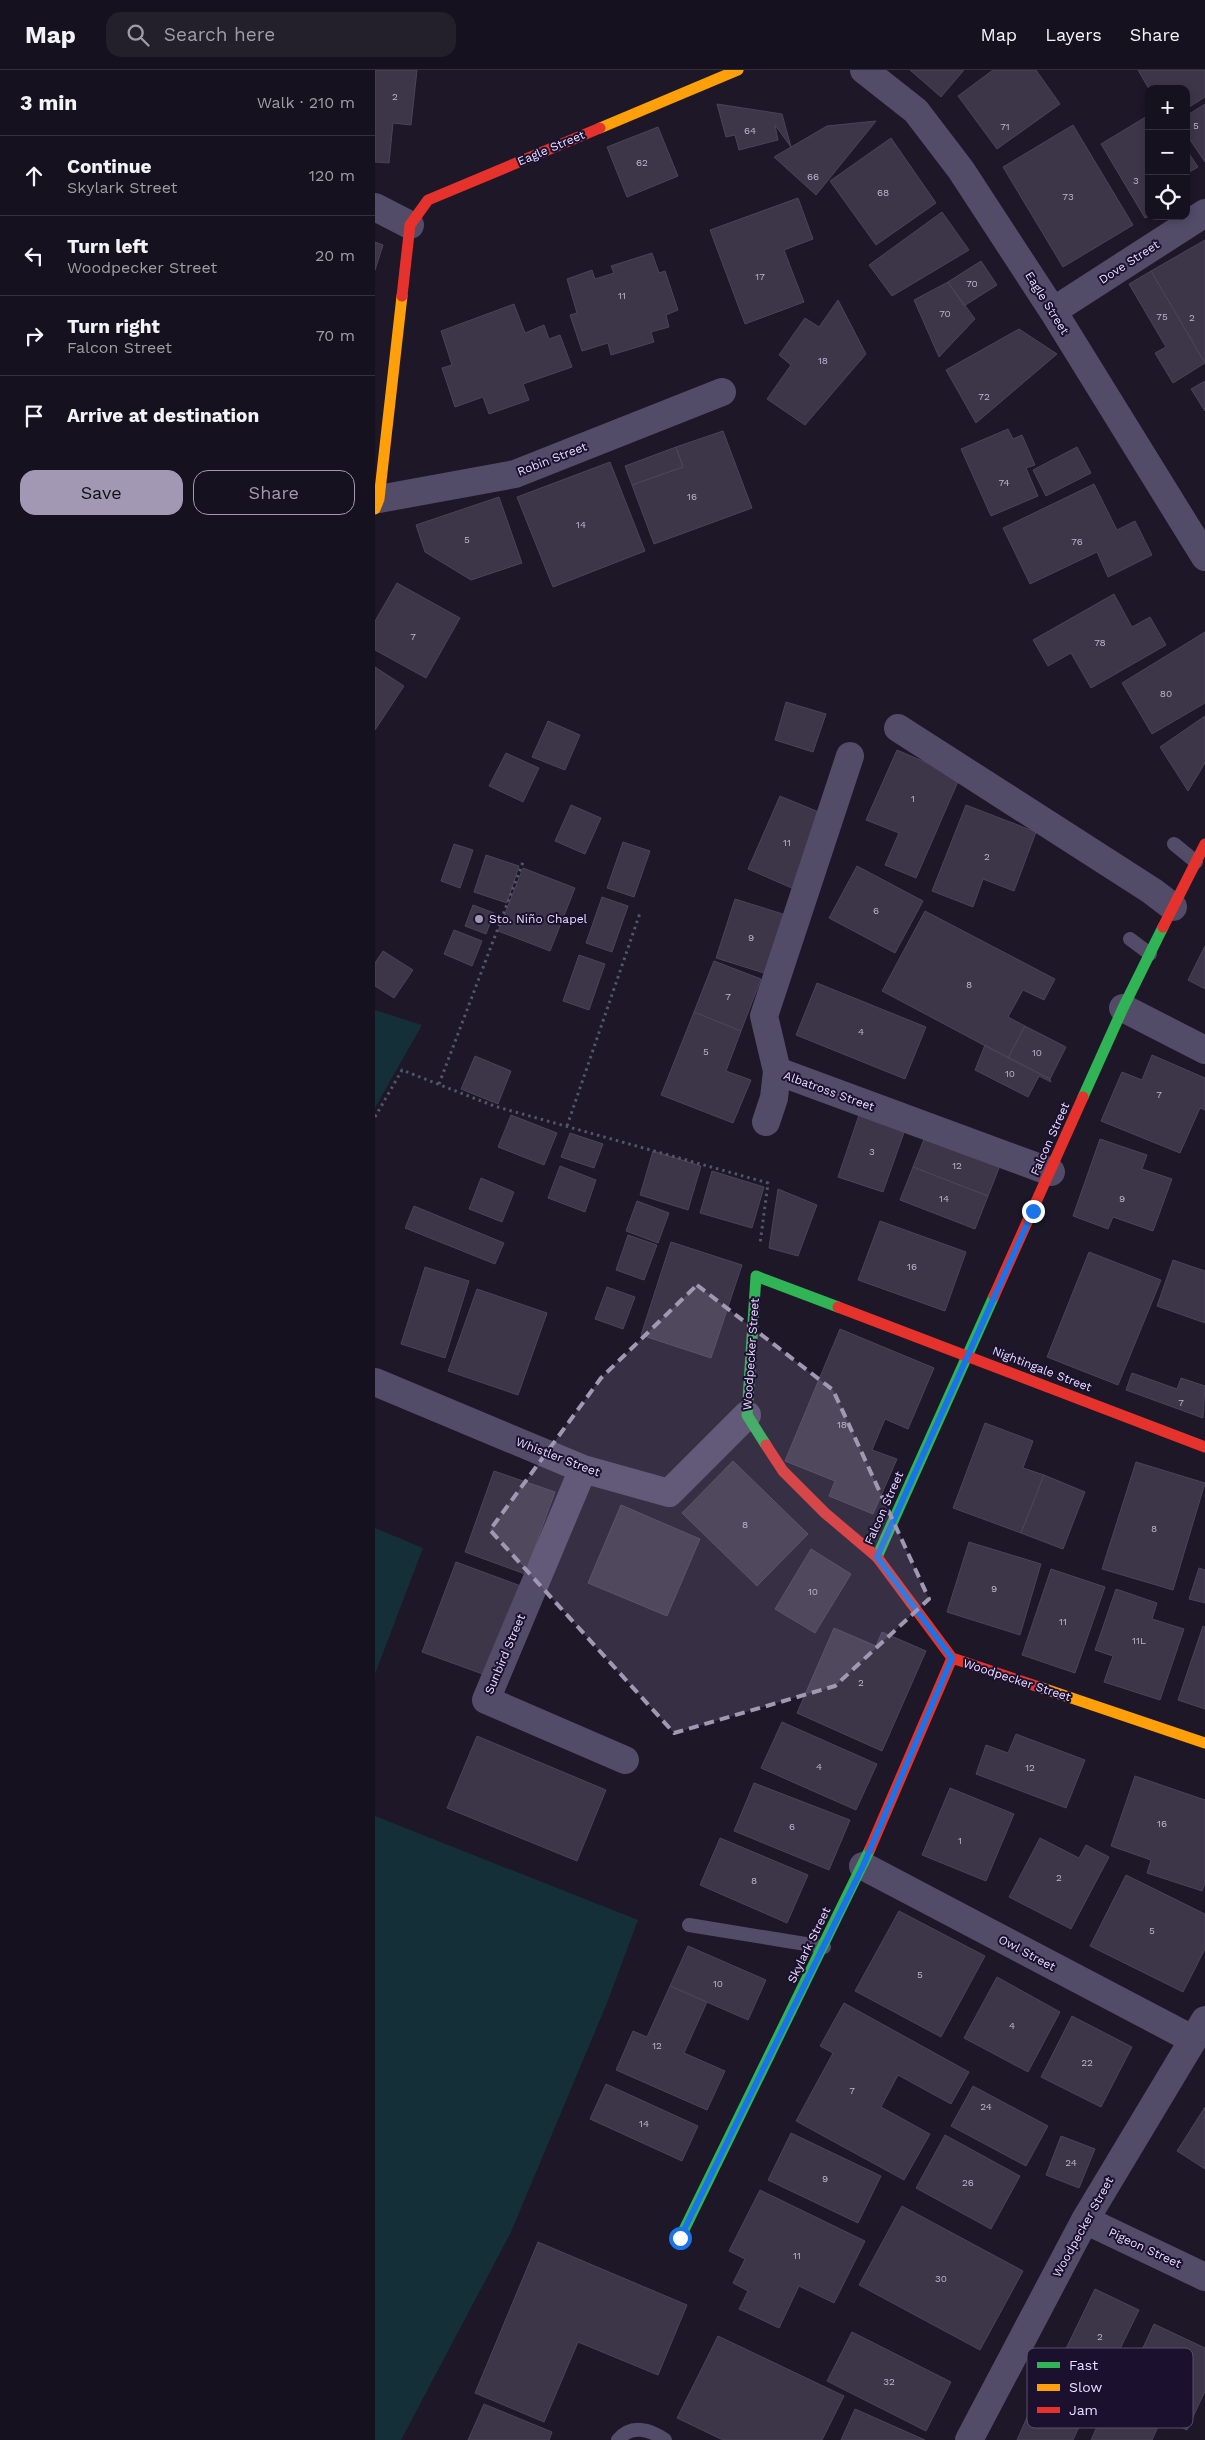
<!DOCTYPE html>
<html lang="en">
<head>
<meta charset="utf-8">
<style>
	body { margin:0; font-family:"Work Sans",sans-serif; background:#231f2b; color:#f1f3f6 }
	.controls { position:absolute; right:15px; top:15px; display:grid; overflow:hidden; border-radius:10px; box-shadow:0 2px 8px #0003 }
	.controls button { width:45px; height:45px; display:grid; place-items:center; padding:0; border:0; border-bottom:1px solid #35313c; background:#16111e; color:#f1f3f6; font:25px sans-serif }
	.stop { position:absolute; width:15px; height:15px; margin:-11px; border:4px solid #1a73e8; border-radius:50%; background:#fff }
	.stop.end { background:#1a73e8; border-color:#fff; box-shadow:0 1px 5px #0008 }
	.list { margin:0; padding:0; list-style:none }
	h2 { display:flex; justify-content:space-between; align-items:center; height:65px; margin:0; padding:0 20px; font-size:21px }
	h2 small { font-size:16px; font-weight:400; color:#9e9da4 }
	.list li { display:grid; grid-template-columns:32px 1fr auto; gap:15px; align-items:center; box-sizing:border-box; height:80px; padding:0 20px; border-top:1px solid #35313c }
	.list b { display:block; font-size:19px; white-space:nowrap }
	.list p { margin:0; font-size:16px; white-space:nowrap; color:#9e9da4 }
	.list em { font-size:16px; font-style:normal; color:#9e9da4 }
	.actions { display:flex; gap:10px; padding:15px 20px }
	.actions a { flex:1; padding:11px 0; border:1px solid #a298b4; border-radius:15px; text-align:center; font-size:18px; color:#a298b4 }
	.actions .main { background:#a298b4; color:#111 }
	.icon { flex:none; width:28px; height:28px; fill:none; stroke:currentColor; stroke-width:2; stroke-linecap:round; stroke-linejoin:round }
	.map { position:relative; flex:none; width:830px; height:2370px; overflow:hidden }
	header { display:flex; align-items:center; gap:30px; box-sizing:border-box; height:70px; padding:0 25px; background:#16111e; border-bottom:1px solid #35313c }
	header strong { font-size:24px }
	nav { display:flex; gap:28px; margin-inline-start:auto; font-size:18px }
	.search { width:350px; height:45px; background:#231f2b; display:flex; align-items:center; gap:12px; box-sizing:border-box; padding:0 18px; border-radius:15px; color:#9e9da4; font-size:19px }
	main { display:flex }
	aside { flex:1; background:#16111e }
	.map>svg:first-child { display:block }
	.green { fill:#142f37 }
	.building { fill:#3d3649; stroke:#4c425b }
	.lines { fill:none; stroke-linecap:round; stroke-linejoin:round }
	.path { stroke:#4e576b; stroke-width:3; stroke-dasharray:2.5 4; stroke-linecap:butt }
	.lane { stroke:#534c69; stroke-width:14 }
	.street { stroke:#534c69; stroke-width:28 }
	.fast { stroke:#30b455; stroke-width:11 }
	.slow { stroke:#ff9f0a; stroke-width:11 }
	.jam { stroke:#e5322d; stroke-width:11 }
	.route { stroke:#1a73e8; stroke-width:6 }
	.marked { fill:#a298b4; fill-opacity:0.2; stroke:#a298b4; stroke-width:4; stroke-dasharray:10 6; stroke-linejoin:round }
	.poi-dot { fill:#a298b4; stroke:#1c102f; stroke-width:2 }
	.labels { text-anchor:middle; stroke-width:4; stroke-linejoin:round; paint-order:stroke }
	.number-label { font-size:10px; fill:#beb4d2 }
	.street-label { font-size:12px; fill:#e9deff; stroke:#1c102f }
	.poi-label { font-size:12px; fill:#e9deff; stroke:#1c102f; text-anchor:start }
	.key { fill:#1c102f; stroke:#5a4e6d; stroke-width:1 }
	.key-label { font-size:14px; fill:#e9deff }
</style>
</head>
<body>
<header>
<strong>Map</strong>
<div class="search"><svg class="icon" aria-label="search" viewBox="0 0 24 24"><circle cx="10" cy="10" r="6"/><path d="M15 15l6 6"/></svg>Search here</div>
<nav><a>Map</a><a>Layers</a><a>Share</a></nav>
</header>
<main>
<aside>
<h2>3 min<small>Walk · 210 m</small></h2>
<ul class="list">
<li><svg class="icon" aria-label="ahead" viewBox="0 0 24 24"><path d="M12 20V5M6 11l6-6 6 6"/></svg><div><b>Continue</b><p>Skylark Street</p></div><em>120 m</em></li>
<li><svg class="icon" aria-label="left" viewBox="0 0 24 24"><path d="M17 20v-9H6M10 6l-5 5 5 5"/></svg><div><b>Turn left</b><p>Woodpecker Street</p></div><em>20 m</em></li>
<li><svg class="icon" aria-label="right" viewBox="0 0 24 24"><path d="M7 20v-9h11M14 6l5 5-5 5"/></svg><div><b>Turn right</b><p>Falcon Street</p></div><em>70 m</em></li>
<li><svg class="icon" aria-label="arrive" viewBox="0 0 24 24"><path d="M6 21V4h12l-3 4 3 4H6"/></svg><div><b>Arrive at destination</b></div></li>
</ul>
<div class="actions"><a class="main">Save</a><a>Share</a></div>
</aside>
<div class="map">
<svg width="830" height="2370" viewBox="0 0 830 2370">
	<rect width="100%" height="100%" fill="#1d1728"/>
	<path class="green" d="M 0,940 L 47,955 L 0,1038 Z
		M 0,1458 L 48,1478 L 0,1604 Z
		M 0,1746 L 263,1850 L 232,1933 L 136,2162 L 26,2370 L 0,2370 Z"/>
	<path class="building" d="M 0,0 L 42,0 L 36,55 L 18,53 L 14,93 L 0,92 Z
		M 535,0 L 589,0 L 566,27 Z
		M 618,0 L 661,0 L 685,34 L 622,79 L 583,26 Z
		M 763,0 L 830,0 L 830,27 L 811,39 L 811,19 L 774,19 Z
		M 342,34 L 407,44 L 416,77 L 400,55 L 403,70 L 364,80 L 360,65 L 351,67 Z
		M 830,34 L 830,92 L 811,64 L 811,46 Z
		M 774,45 L 774,146 L 770,148 L 726,74 Z
		M 501,51 L 441,125 L 399,87 L 452,56 Z
		M 698,55 L 758,155 L 688,197 L 628,97 Z
		M 283,57 L 303,106 L 252,127 L 232,77 Z
		M 516,68 L 561,133 L 501,175 L 455,111 Z
		M 811,79 L 823,97 L 811,104 Z
		M 423,128 L 438,169 L 409,180 L 429,232 L 370,254 L 335,160 Z
		M 567,142 L 594,180 L 517,226 L 494,195 Z
		M 830,170 L 830,293 L 776,201 Z
		M 0,172 L 8,175 L 0,200 Z
		M 277,183 L 284,203 L 290,201 L 303,240 L 291,245 L 294,257 L 276,262 L 279,272 L 236,285 L 233,273 L 207,281 L 195,245 L 202,243 L 192,209 L 217,200 L 220,209 L 239,203 L 236,196 Z
		M 606,191 L 622,215 L 589,236 L 573,212 Z
		M 776,201 L 830,293 L 798,313 L 780,283 L 791,277 L 754,214 Z
		M 573,212 L 600,249 L 564,287 L 539,230 Z
		M 463,230 L 491,284 L 430,355 L 392,329 L 416,295 L 404,285 L 430,248 L 444,257 Z
		M 139,234 L 150,263 L 169,255 L 174,269 L 185,265 L 197,297 L 148,314 L 154,330 L 114,344 L 108,327 L 80,337 L 67,298 L 77,295 L 66,261 Z
		M 644,259 L 682,284 L 601,353 L 571,300 Z
		M 830,311 L 830,341 L 816,319 Z
		M 633,359 L 638,369 L 647,365 L 660,395 L 651,398 L 663,426 L 616,446 L 586,379 Z
		M 348,361 L 377,438 L 279,474 L 257,415 L 308,397 L 301,377 Z
		M 301,377 L 308,397 L 257,415 L 250,396 Z
		M 702,377 L 716,403 L 671,426 L 658,400 Z
		M 235,392 L 270,481 L 178,517 L 142,427 Z
		M 719,414 L 742,460 L 760,451 L 777,485 L 733,507 L 722,482 L 655,514 L 628,458 Z
		M 124,427 L 147,493 L 96,510 L 50,482 L 41,455 Z
		M 22,513 L 85,548 L 51,608 L 0,580 L 0,551 Z
		M 739,524 L 757,557 L 775,547 L 791,575 L 716,618 L 696,583 L 673,596 L 658,570 Z
		M 830,562 L 830,633 L 777,664 L 747,613 Z
		M 0,597 L 29,616 L 0,660 Z
		M 411,632 L 451,644 L 438,682 L 400,670 Z
		M 830,646 L 830,693 L 813,721 L 785,677 Z
		M 173,651 L 205,665 L 190,700 L 157,687 Z
		M 522,680 L 585,707 L 541,808 L 510,795 L 524,763 L 491,750 Z
		M 131,683 L 164,698 L 148,732 L 114,716 Z
		M 405,726 L 451,745 L 419,819 L 373,799 Z
		M 196,735 L 226,748 L 210,784 L 180,771 Z
		M 591,735 L 661,762 L 639,821 L 608,809 L 598,837 L 557,821 Z
		M 248,772 L 275,781 L 259,827 L 232,818 Z
		M 79,774 L 98,780 L 85,818 L 66,811 Z
		M 111,785 L 144,796 L 132,833 L 99,822 Z
		M 482,796 L 548,831 L 520,883 L 454,848 Z
		M 148,798 L 200,818 L 175,881 L 123,861 Z
		M 227,827 L 253,836 L 237,882 L 211,873 Z
		M 360,829 L 411,845 L 392,904 L 341,888 Z
		M 98,835 L 119,843 L 111,864 L 90,856 Z
		M 550,841 L 680,909 L 669,930 L 648,920 L 633,947 L 650,956 L 633,988 L 507,921 Z
		M 79,860 L 107,871 L 97,896 L 69,884 Z
		M 830,876 L 830,919 L 813,910 Z
		M 8,881 L 38,900 L 19,928 L 0,916 L 0,893 Z
		M 204,885 L 230,894 L 214,940 L 188,931 Z
		M 339,891 L 386,909 L 366,961 L 319,942 Z
		M 442,913 L 551,957 L 530,1009 L 421,965 Z
		M 319,942 L 366,961 L 351,1001 L 376,1010 L 358,1053 L 286,1025 Z
		M 650,956 L 691,977 L 675,1009 L 633,988 Z
		M 610,975 L 675,1009 L 676,1012 L 664,1006 L 653,1027 L 600,1000 Z
		M 777,985 L 830,1008 L 830,1040 L 825,1038 L 805,1083 L 726,1051 L 747,1002 L 767,1010 Z
		M 100,986 L 136,1001 L 123,1034 L 86,1019 Z
		M 486,1039 L 532,1054 L 508,1122 L 463,1107 Z
		M 136,1045 L 182,1063 L 169,1095 L 123,1077 Z
		M 195,1063 L 228,1074 L 219,1098 L 186,1087 Z
		M 551,1064 L 626,1093 L 613,1126 L 538,1097 Z
		M 725,1069 L 772,1085 L 767,1099 L 797,1109 L 778,1161 L 738,1147 L 733,1159 L 698,1146 Z
		M 278,1081 L 326,1096 L 313,1140 L 265,1125 Z
		M 185,1096 L 221,1110 L 210,1142 L 173,1128 Z
		M 538,1097 L 613,1126 L 600,1159 L 525,1130 Z
		M 337,1101 L 389,1117 L 377,1158 L 325,1143 Z
		M 106,1108 L 139,1122 L 127,1152 L 94,1139 Z
		M 403,1119 L 442,1135 L 423,1186 L 394,1178 Z
		M 262,1131 L 294,1143 L 283,1173 L 251,1161 Z
		M 39,1136 L 129,1173 L 120,1194 L 30,1158 Z
		M 505,1151 L 591,1182 L 570,1241 L 483,1210 Z
		M 253,1165 L 282,1175 L 269,1210 L 241,1200 Z
		M 296,1172 L 367,1195 L 336,1288 L 266,1265 Z
		M 714,1182 L 786,1210 L 743,1315 L 672,1287 Z
		M 798,1190 L 830,1201 L 830,1253 L 782,1236 Z
		M 50,1197 L 94,1211 L 70,1288 L 26,1274 Z
		M 232,1217 L 260,1227 L 248,1259 L 220,1249 Z
		M 102,1219 L 172,1243 L 143,1325 L 73,1301 Z
		M 465,1259 L 559,1298 L 533,1359 L 510,1349 L 497,1380 L 522,1389 L 498,1444 L 454,1426 L 460,1411 L 410,1391 Z
		M 757,1303 L 802,1319 L 806,1308 L 830,1316 L 828,1348 L 751,1320 Z
		M 610,1353 L 658,1371 L 648,1398 L 669,1405 L 646,1463 L 578,1438 Z
		M 358,1391 L 433,1464 L 382,1516 L 307,1443 Z
		M 761,1392 L 830,1413 L 798,1520 L 727,1499 Z
		M 119,1401 L 180,1422 L 150,1504 L 90,1482 Z
		M 669,1405 L 710,1422 L 688,1479 L 646,1463 Z
		M 246,1435 L 325,1469 L 292,1546 L 213,1513 Z
		M 594,1472 L 666,1494 L 645,1565 L 572,1542 Z
		M 436,1479 L 476,1504 L 440,1563 L 400,1539 Z
		M 81,1492 L 146,1516 L 113,1606 L 47,1582 Z
		M 824,1498 L 830,1500 L 830,1533 L 814,1529 Z
		M 676,1499 L 730,1517 L 700,1603 L 647,1585 Z
		M 741,1519 L 782,1533 L 777,1549 L 809,1559 L 785,1630 L 729,1612 L 738,1586 L 720,1580 Z
		M 828,1556 L 830,1557 L 830,1639 L 803,1630 Z
		M 459,1558 L 501,1576 L 507,1562 L 551,1581 L 507,1681 L 422,1643 Z
		M 407,1652 L 502,1694 L 481,1740 L 386,1698 Z
		M 641,1664 L 710,1690 L 691,1738 L 601,1704 L 611,1675 L 633,1683 Z
		M 102,1666 L 231,1720 L 202,1791 L 72,1738 Z
		M 760,1706 L 830,1730 L 830,1814 L 827,1821 L 772,1803 L 776,1790 L 736,1776 Z
		M 379,1713 L 475,1750 L 454,1800 L 359,1761 Z
		M 575,1718 L 639,1744 L 611,1811 L 547,1785 Z
		M 345,1768 L 433,1805 L 412,1853 L 325,1815 Z
		M 665,1768 L 704,1788 L 711,1775 L 734,1787 L 696,1859 L 634,1827 Z
		M 751,1805 L 830,1844 L 830,1879 L 808,1922 L 715,1876 Z
		M 524,1841 L 610,1886 L 566,1967 L 480,1921 Z
		M 313,1876 L 391,1910 L 373,1950 L 295,1916 Z
		M 622,1907 L 685,1942 L 653,2002 L 589,1968 Z
		M 295,1916 L 332,1932 L 309,1983 L 350,2001 L 332,2040 L 241,2000 L 258,1961 L 272,1967 Z
		M 469,1933 L 594,2002 L 576,2034 L 523,2005 L 506,2037 L 555,2064 L 529,2110 L 421,2051 L 458,1983 L 445,1976 Z
		M 697,1946 L 757,1977 L 726,2037 L 666,2007 Z
		M 231,2014 L 323,2056 L 307,2091 L 215,2049 Z
		M 598,2016 L 673,2056 L 651,2096 L 576,2056 Z
		M 830,2037 L 830,2099 L 802,2081 Z
		M 416,2063 L 506,2106 L 483,2153 L 393,2110 Z
		M 570,2065 L 645,2106 L 616,2159 L 541,2118 Z
		M 686,2066 L 720,2079 L 704,2118 L 671,2105 Z
		M 385,2120 L 490,2171 L 459,2233 L 424,2216 L 404,2258 L 364,2239 L 373,2221 L 358,2213 L 370,2189 L 354,2181 Z
		M 527,2136 L 648,2201 L 605,2280 L 484,2215 Z
		M 163,2172 L 312,2235 L 283,2305 L 203,2272 L 169,2352 L 100,2323 Z
		M 720,2219 L 764,2240 L 729,2312 L 685,2291 Z
		M 779,2254 L 830,2278 L 830,2321 L 812,2360 L 744,2329 Z
		M 477,2262 L 576,2312 L 551,2361 L 452,2311 Z
		M 343,2266 L 469,2326 L 447,2370 L 348,2370 L 302,2348 Z
		M 672,2302 L 720,2322 L 698,2370 L 642,2370 Z
		M 734,2330 L 785,2352 L 777,2370 L 716,2370 Z
		M 109,2334 L 177,2362 L 174,2370 L 93,2370 Z
		M 480,2339 L 550,2370 L 466,2370 Z"/>
	<g class="lines">
		<path class="path" d="M 64,1014 L 148,792
			M 0,1047 L 27,1000 L 119,1036 L 393,1113 L 385,1174
			M 192,1056 L 265,843"/>
		<path class="lane" d="M 799,774 L 821,792
			M 755,869 L 775,884
			M 314,1855 L 449,1877
			M 243,2370 C 256,2354 275,2359 290,2370"/>
		<path class="street" d="M 489,0 L 541,41 L 586,100 L 678,241 L 830,487
			M 0,137 L 35,155
			M 678,241 L 830,143
			M 0,428 L 4,429 L 140,404 L 347,322
			M 523,658 L 777,821 L 798,837
			M 475,686 L 389,946 L 402,1001 L 676,1102
			M 748,938 L 830,980
			M 391,1052 L 399,1028 L 402,1001
			M 0,1312 L 208,1399 L 294,1423 L 372,1345
			M 208,1399 L 111,1630 L 250,1690
			M 488,1796 L 817,1969
			M 710,2150 L 830,2207
			M 594,2370 L 710,2150 L 830,1950"/>
		<path class="fast" d="M 708,1027 L 748,938 L 788,857
			M 391,1375 L 372,1345 L 381,1206 L 463,1237
			M 502,1487 L 619,1226
			M 305,2168 L 495,1779"/>
		<path class="slow" d="M 225,58 L 363,0
			M 0,439 L 4,429 L 27,226
			M 667,1618 L 830,1673"/>
		<path class="jam" d="M 27,226 L 35,155 L 53,130 L 225,58
			M 788,857 L 830,774
			M 619,1226 L 708,1027
			M 463,1237 L 830,1377
			M 391,1375 L 408,1401 L 450,1443 L 502,1487 L 577,1588 L 667,1618
			M 495,1779 L 577,1588"/>
	</g>
	<g class="lines">
		<path class="route" d="M 305,2168 L 488,1796 L 577,1588 L 502,1487 L 658,1141"/>
	</g>
	<path class="marked" d="M 322,1215 L 458,1320 L 554,1529 L 460,1616 L 299,1663 L 115,1460 L 226,1308 Z"/>
	<circle class="poi-dot" cx="104" cy="849" r="5"/>
	<g class="labels">
		<g class="number-label">
			<text x="20" y="30">2</text>
			<text x="821" y="59">5</text>
			<text x="630" y="60">71</text>
			<text x="375" y="64">64</text>
			<text x="267" y="96">62</text>
			<text x="438" y="110">66</text>
			<text x="761" y="114">3</text>
			<text x="508" y="126">68</text>
			<text x="693" y="130">73</text>
			<text x="385" y="210">17</text>
			<text x="597" y="217">70</text>
			<text x="247" y="229">11</text>
			<text x="570" y="247">70</text>
			<text x="787" y="250">75</text>
			<text x="817" y="251">2</text>
			<text x="448" y="294">18</text>
			<text x="609" y="330">72</text>
			<text x="629" y="416">74</text>
			<text x="317" y="430">16</text>
			<text x="206" y="458">14</text>
			<text x="92" y="473">5</text>
			<text x="702" y="475">76</text>
			<text x="38" y="570">7</text>
			<text x="725" y="576">78</text>
			<text x="791" y="627">80</text>
			<text x="538" y="732">1</text>
			<text x="412" y="776">11</text>
			<text x="612" y="790">2</text>
			<text x="501" y="844">6</text>
			<text x="376" y="871">9</text>
			<text x="594" y="918">8</text>
			<text x="353" y="930">7</text>
			<text x="486" y="965">4</text>
			<text x="331" y="985">5</text>
			<text x="662" y="986">10</text>
			<text x="635" y="1007">10</text>
			<text x="784" y="1028">7</text>
			<text x="497" y="1085">3</text>
			<text x="582" y="1099">12</text>
			<text x="569" y="1132">14</text>
			<text x="747" y="1132">9</text>
			<text x="537" y="1200">16</text>
			<text x="806" y="1336">7</text>
			<text x="467" y="1358">18</text>
			<text x="370" y="1458">8</text>
			<text x="779" y="1462">8</text>
			<text x="619" y="1522">9</text>
			<text x="438" y="1525">10</text>
			<text x="688" y="1555">11</text>
			<text x="764" y="1574">11L</text>
			<text x="486" y="1616">2</text>
			<text x="444" y="1700">4</text>
			<text x="655" y="1701">12</text>
			<text x="787" y="1757">16</text>
			<text x="417" y="1760">6</text>
			<text x="585" y="1774">1</text>
			<text x="684" y="1811">2</text>
			<text x="379" y="1814">8</text>
			<text x="777" y="1864">5</text>
			<text x="545" y="1908">5</text>
			<text x="343" y="1917">10</text>
			<text x="637" y="1959">4</text>
			<text x="282" y="1979">12</text>
			<text x="712" y="1996">22</text>
			<text x="477" y="2024">7</text>
			<text x="611" y="2040">24</text>
			<text x="269" y="2057">14</text>
			<text x="696" y="2096">24</text>
			<text x="450" y="2112">9</text>
			<text x="593" y="2116">26</text>
			<text x="422" y="2189">11</text>
			<text x="566" y="2212">30</text>
			<text x="725" y="2270">2</text>
			<text x="514" y="2315">32</text>
		</g>
		<g class="street-label">
			<text transform="translate(176 78) rotate(-23)" y="4">Eagle Street</text>
			<text transform="translate(754 192) rotate(-33)" y="4">Dove Street</text>
			<text transform="translate(672 233) rotate(58)" y="4">Eagle Street</text>
			<text transform="translate(177 389) rotate(-21)" y="4">Robin Street</text>
			<text transform="translate(454 1021) rotate(20)" y="4">Albatross Street</text>
			<text transform="translate(675 1069) rotate(-66)" y="4">Falcon Street</text>
			<text transform="translate(376 1284) rotate(-86)" y="4">Woodpecker Street</text>
			<text transform="translate(667 1299) rotate(21)" y="4">Nightingale Street</text>
			<text transform="translate(183 1387) rotate(21)" y="4">Whistler Street</text>
			<text transform="translate(509 1438) rotate(-66)" y="4">Falcon Street</text>
			<text transform="translate(130 1584) rotate(-67)" y="4">Sunbird Street</text>
			<text transform="translate(642 1610) rotate(18)" y="4">Woodpecker Street</text>
			<text transform="translate(434 1875) rotate(-64)" y="4">Skylark Street</text>
			<text transform="translate(652 1883) rotate(28)" y="4">Owl Street</text>
			<text transform="translate(708 2157) rotate(-61)" y="4">Woodpecker Street</text>
			<text transform="translate(770 2178) rotate(25)" y="4">Pigeon Street</text>
		</g>
		<g class="poi-label">
			<text x="114" y="853">Sto. Niño Chapel</text>
		</g>
	</g>
	<rect x="652" y="2278" width="166" height="80" rx="8" class="key"/>
	<rect x="662" y="2292" width="23" height="6" fill="#30b455"/>
	<rect x="662" y="2314" width="23" height="7" fill="#ff9f0a"/>
	<rect x="662" y="2337" width="23" height="6" fill="#e5322d"/>
	<g class="key-label">
		<text x="694" y="2300">Fast</text>
		<text x="694" y="2322">Slow</text>
		<text x="694" y="2345">Jam</text>
	</g>
</svg>
<div class="controls">
<button>+</button>
<button>−</button>
<button><svg class="icon" aria-label="locate" viewBox="0 0 24 24"><circle cx="12" cy="12" r="6"/><path d="M12 2v4M12 18v4M2 12h4M18 12h4"/></svg></button>
</div>
<div class="stop" style="left:305px;top:2168px"></div>
<div class="stop end" style="left:658px;top:1141px"></div>
</div>
</main>
</body>
</html>
